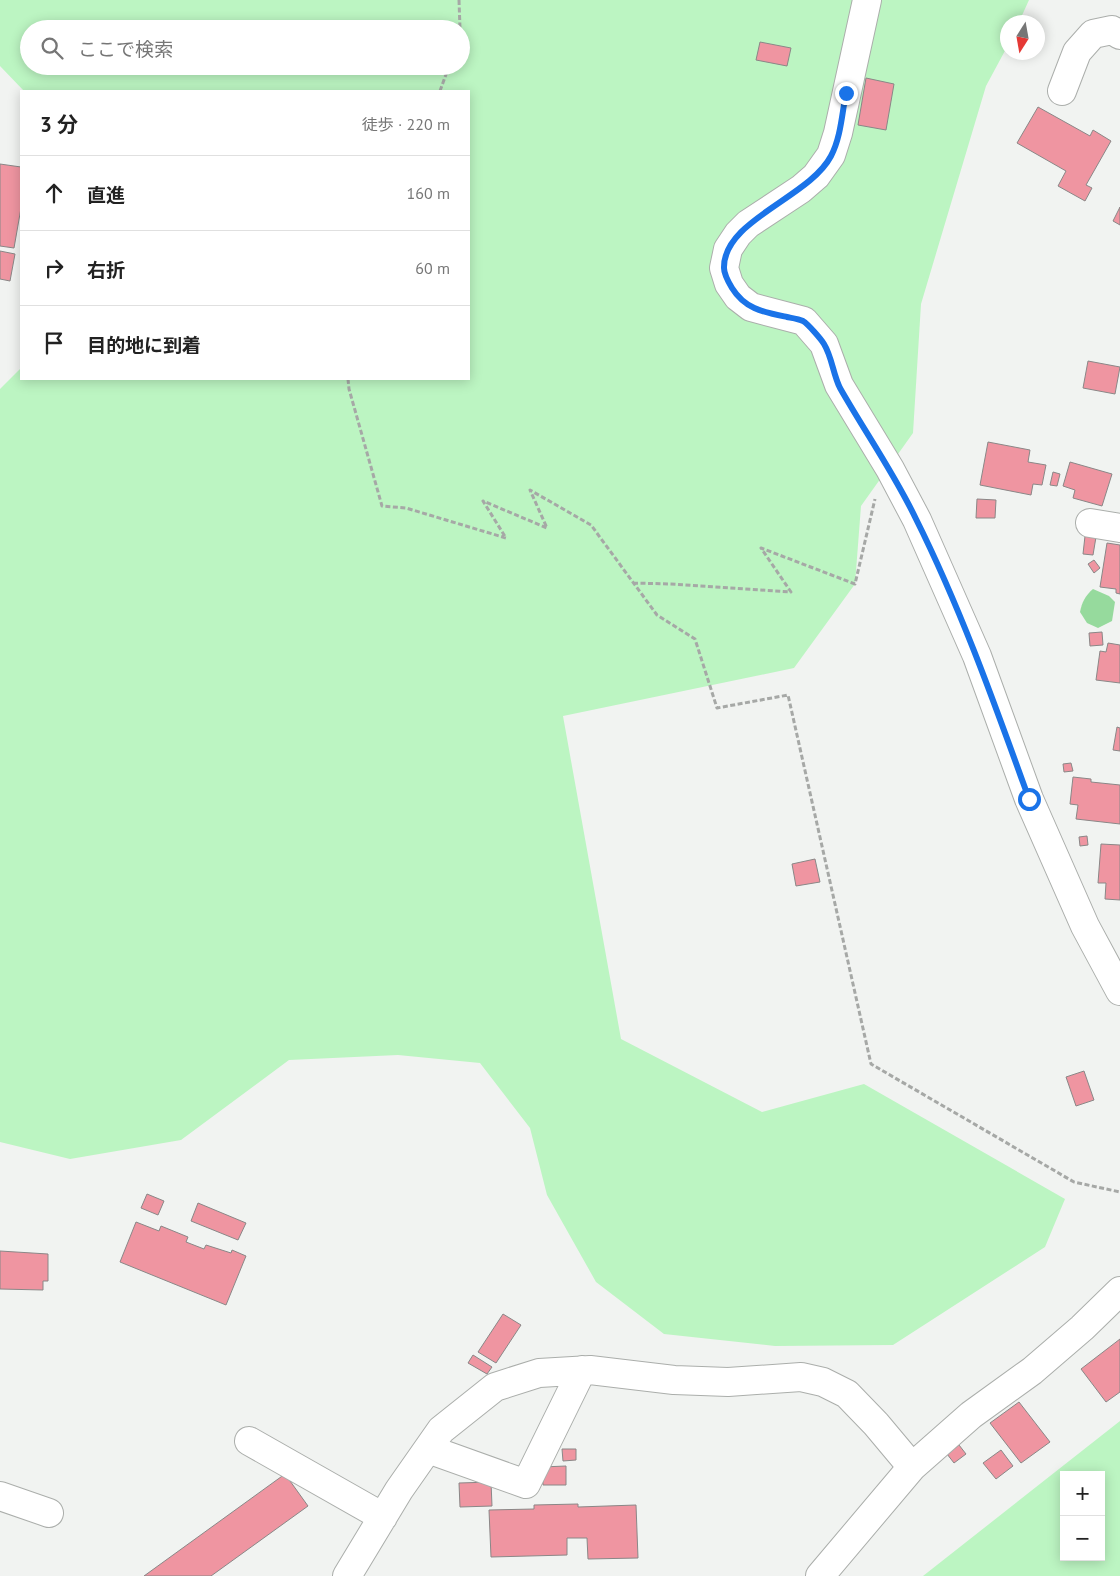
<!DOCTYPE html>
<html lang="ja">
<head>
<meta charset="utf-8">
<style>
	body { margin:0; font-family:"PT Sans","Noto Sans JP",sans-serif; background:#f6f6f6; color:#222 }
	.controls { position:absolute; right:15px; bottom:15px; display:grid; overflow:hidden; border-radius:0px; box-shadow:0 2px 12px #0003 }
	.controls button { width:45px; height:45px; display:grid; place-items:center; padding:0; border:0; border-bottom:1px solid #e0e0e0; background:#fff; color:#222; font:25px sans-serif }
	.compass { position:absolute; left:1000px; top:15px; width:45px; height:45px; border-radius:50%; background:#fff; box-shadow:0 2px 12px #0003; rotate:191deg }
	.stop { position:absolute; width:15px; height:15px; margin:-11px; border:4px solid #1a73e8; border-radius:50%; background:#fff }
	.stop.end { background:#1a73e8; border-color:#fff; box-shadow:0 1px 5px #0008 }
	.list { margin:0; padding:0; list-style:none }
	h2 { display:flex; justify-content:space-between; align-items:center; height:65px; margin:0; padding:0 20px; font-size:21px }
	h2 small { font-size:16px; font-weight:400; color:#767676 }
	.list li { display:grid; grid-template-columns:32px 1fr auto; gap:15px; align-items:center; box-sizing:border-box; height:75px; padding:0 20px; border-top:1px solid #e0e0e0 }
	.list b { display:block; font-size:19px; white-space:nowrap }
	.list em { font-size:16px; font-style:normal; color:#767676 }
	.icon { flex:none; width:28px; height:28px; fill:none; stroke:currentColor; stroke-width:2; stroke-linecap:round; stroke-linejoin:round }
	.map { position:relative; flex:none; width:1120px; height:1576px; overflow:hidden }
	.search { position:absolute; background:#fff; box-shadow:0 2px 12px #0003; left:20px; top:20px; width:450px; height:55px; display:flex; align-items:center; gap:12px; box-sizing:border-box; padding:0 18px; border-radius:28px; color:#767676; font-size:19px }
	.panel { position:absolute; background:#fff; box-shadow:0 2px 12px #0003; left:20px; top:90px; width:450px; height:290px; border-radius:0px }
	.map>svg:first-child { display:block }
	.green { fill:#bcf5c2; fill-rule:evenodd }
	.water { fill:#96da9d }
	.building { fill:#ef95a1; stroke:#8a8787 }
	.lines { fill:none; stroke-linecap:round; stroke-linejoin:round }
	.street-casing { stroke:#abaeab; stroke-width:30 }
	.path { stroke:#a6a8a6; stroke-width:3; stroke-dasharray:5 2.5; stroke-linecap:butt }
	.street { stroke:#fff; stroke-width:28 }
	.route { stroke:#1a73e8; stroke-width:6 }
</style>
</head>
<body>
<div class="map">
<svg width="1120" height="1576" viewBox="0 0 1120 1576">
	<rect width="100%" height="100%" fill="#f1f3f1"/>
	<path class="green" d="M 0,0 L 1029,0 L 1019,22 L 1008,22 L 1007,47 L 986,86 L 921,304 L 913,433 L 861,506 L 855,584 L 794,668 L 563,716 L 621,1039 L 762,1112 L 864,1084 L 1065,1199 L 1045,1247 L 893,1345 L 775,1346 L 664,1334 L 596,1282 L 547,1195 L 530,1128 L 480,1063 L 398,1055 L 289,1060 L 181,1140 L 70,1159 L 0,1142 L 0,389 L 21,368 L 21,379 L 469,379 L 469,91 L 24,91 L 0,66 ZM 29,29 L 461,29 L 461,66 L 29,66 Z
		M 1120,1421 L 1120,1576 L 923,1576 ZM 1064,1475 L 1101,1475 L 1101,1557 L 1064,1557 Z"/>
	<path class="water" d="M 1093,589 L 1109,596 L 1115,602 L 1112,621 L 1098,628 L 1087,623 L 1080,612 C 1082,602 1085,596 1093,589 Z"/>
	<path class="building" d="M 760,42 L 791,48 L 787,66 L 756,60 Z
		M 866,78 L 894,84 L 886,130 L 858,125 Z
		M 1038,107 L 1090,136 L 1093,130 L 1111,141 L 1086,185 L 1092,188 L 1085,201 L 1058,186 L 1066,171 L 1017,143 Z
		M 0,164 L 21,167 L 21,208 L 14,248 L 0,246 Z
		M 1120,207 L 1120,225 L 1113,221 Z
		M 0,251 L 15,254 L 10,281 L 0,279 Z
		M 1088,361 L 1120,367 L 1115,394 L 1083,388 Z
		M 988,442 L 1030,450 L 1028,462 L 1046,465 L 1042,485 L 1033,484 L 1031,495 L 980,485 Z
		M 1070,462 L 1112,474 L 1102,506 L 1073,498 L 1075,490 L 1063,486 Z
		M 1053,472 L 1060,474 L 1057,486 L 1050,485 Z
		M 977,499 L 996,500 L 995,518 L 976,518 Z
		M 1085,536 L 1096,537 L 1093,555 L 1083,554 Z
		M 1107,543 L 1120,545 L 1120,594 L 1116,593 L 1116,589 L 1100,587 Z
		M 1094,560 L 1100,568 L 1094,573 L 1088,564 Z
		M 1102,632 L 1103,645 L 1090,646 L 1089,633 Z
		M 1108,643 L 1120,645 L 1120,683 L 1096,680 L 1100,651 L 1106,652 Z
		M 1117,727 L 1120,728 L 1120,751 L 1113,750 Z
		M 1071,763 L 1073,771 L 1064,772 L 1063,764 Z
		M 1073,777 L 1091,779 L 1091,782 L 1120,785 L 1120,824 L 1076,819 L 1078,805 L 1070,804 Z
		M 1087,836 L 1088,845 L 1080,846 L 1079,837 Z
		M 1101,844 L 1120,845 L 1120,900 L 1105,899 L 1106,883 L 1098,883 Z
		M 815,859 L 820,882 L 796,886 L 792,864 Z
		M 1084,1071 L 1094,1100 L 1076,1106 L 1066,1077 Z
		M 147,1194 L 164,1201 L 158,1215 L 141,1208 Z
		M 198,1203 L 246,1223 L 238,1240 L 191,1221 Z
		M 136,1222 L 159,1231 L 161,1226 L 188,1237 L 186,1242 L 204,1249 L 206,1245 L 231,1253 L 232,1250 L 246,1256 L 226,1305 L 120,1262 Z
		M 0,1251 L 48,1254 L 48,1281 L 43,1281 L 43,1290 L 0,1289 Z
		M 503,1314 L 521,1325 L 496,1363 L 478,1352 Z
		M 1120,1339 L 1120,1392 L 1106,1402 L 1081,1369 Z
		M 473,1355 L 492,1367 L 487,1374 L 468,1363 Z
		M 1019,1402 L 1050,1442 L 1021,1463 L 990,1423 Z
		M 959,1445 L 966,1454 L 954,1463 L 947,1454 Z
		M 562,1449 L 576,1449 L 576,1460 L 563,1461 Z
		M 1001,1450 L 1013,1466 L 996,1479 L 983,1463 Z
		M 566,1466 L 566,1485 L 543,1485 L 542,1467 Z
		M 285,1474 L 308,1506 L 211,1576 L 144,1576 Z
		M 491,1482 L 492,1506 L 460,1507 L 459,1483 Z
		M 578,1504 L 578,1507 L 636,1505 L 638,1558 L 588,1559 L 587,1538 L 567,1538 L 567,1555 L 491,1557 L 489,1510 L 534,1509 L 534,1505 Z"/>
	<g class="lines">
		<g class="street-casing">
			<path id="street" d="M 867,0 L 838,133 L 831,155 L 816,176 L 801,189 L 748,224 L 738,234 L 728,249 L 724,268 L 729,284 L 738,297 L 751,307 L 804,321 L 824,344 L 839,385 L 890,469 L 917,520 L 977,656 L 1029,799 L 1085,926 L 1120,991
				M 1062,91 L 1077,52 L 1093,34 L 1112,30 L 1120,35
				M 1090,523 L 1120,528
				M 249,1441 L 383,1517
				M 428,1449 L 526,1484 L 582,1370
				M 0,1496 L 49,1513
				M 347,1576 L 399,1490 L 441,1430 L 495,1387 L 539,1373 L 590,1370 L 674,1380 L 728,1382 L 801,1377 L 823,1382 L 847,1394 L 876,1424 L 912,1467
				M 820,1576 L 912,1467 L 971,1415 L 1032,1371 L 1082,1328 L 1120,1291"/>
		</g>
		<path class="path" d="M 459,0 L 460,29
			M 440,91 L 449,66
			M 348,379 L 349,389 L 382,506 L 406,508 L 506,538 L 483,501 L 547,528 L 530,490 L 591,525 L 657,615 L 695,639 L 717,708 L 788,695 L 871,1064 L 1074,1182 L 1120,1192
			M 633,583 L 671,584 L 791,592 L 761,548 L 855,584 L 875,499"/>
		<use href="#street" class="street"/>
	</g>
	<g class="lines">
		<path class="route" d="M 846,93 C 842,113 841,137 831,156 C 809,198 723,220 724,268 C 724,274 729,283 732,288 C 745,309 763,312 787,317 C 792,318 799,319 803,321 C 808,324 821,339 824,344 C 832,357 833,374 840,388 C 865,432 894,473 916,519 C 961,609 995,705 1029,799"/>
	</g>
</svg>
<div class="controls">
<button>+</button>
<button>−</button>
</div>
<svg class="compass" viewBox="-18 -18 36 36"><path d="M0-13l5 13h-10z" fill="#e53935"/><path d="M0 13l5-13h-10z" fill="#767676"/></svg>
<div class="stop" style="left:1029px;top:799px"></div>
<div class="stop end" style="left:846px;top:93px"></div>
<div class="search"><svg class="icon" aria-label="search" viewBox="0 0 24 24"><circle cx="10" cy="10" r="6"/><path d="M15 15l6 6"/></svg>ここで検索</div>
<section class="panel">
<h2>3 分<small>徒歩 · 220 m</small></h2>
<ul class="list">
<li><svg class="icon" aria-label="ahead" viewBox="0 0 24 24"><path d="M12 20V5M6 11l6-6 6 6"/></svg><div><b>直進</b></div><em>160 m</em></li>
<li><svg class="icon" aria-label="right" viewBox="0 0 24 24"><path d="M7 20v-9h11M14 6l5 5-5 5"/></svg><div><b>右折</b></div><em>60 m</em></li>
<li><svg class="icon" aria-label="arrive" viewBox="0 0 24 24"><path d="M6 21V4h12l-3 4 3 4H6"/></svg><div><b>目的地に到着</b></div></li>
</ul>
</section>
</div>
</body>
</html>
